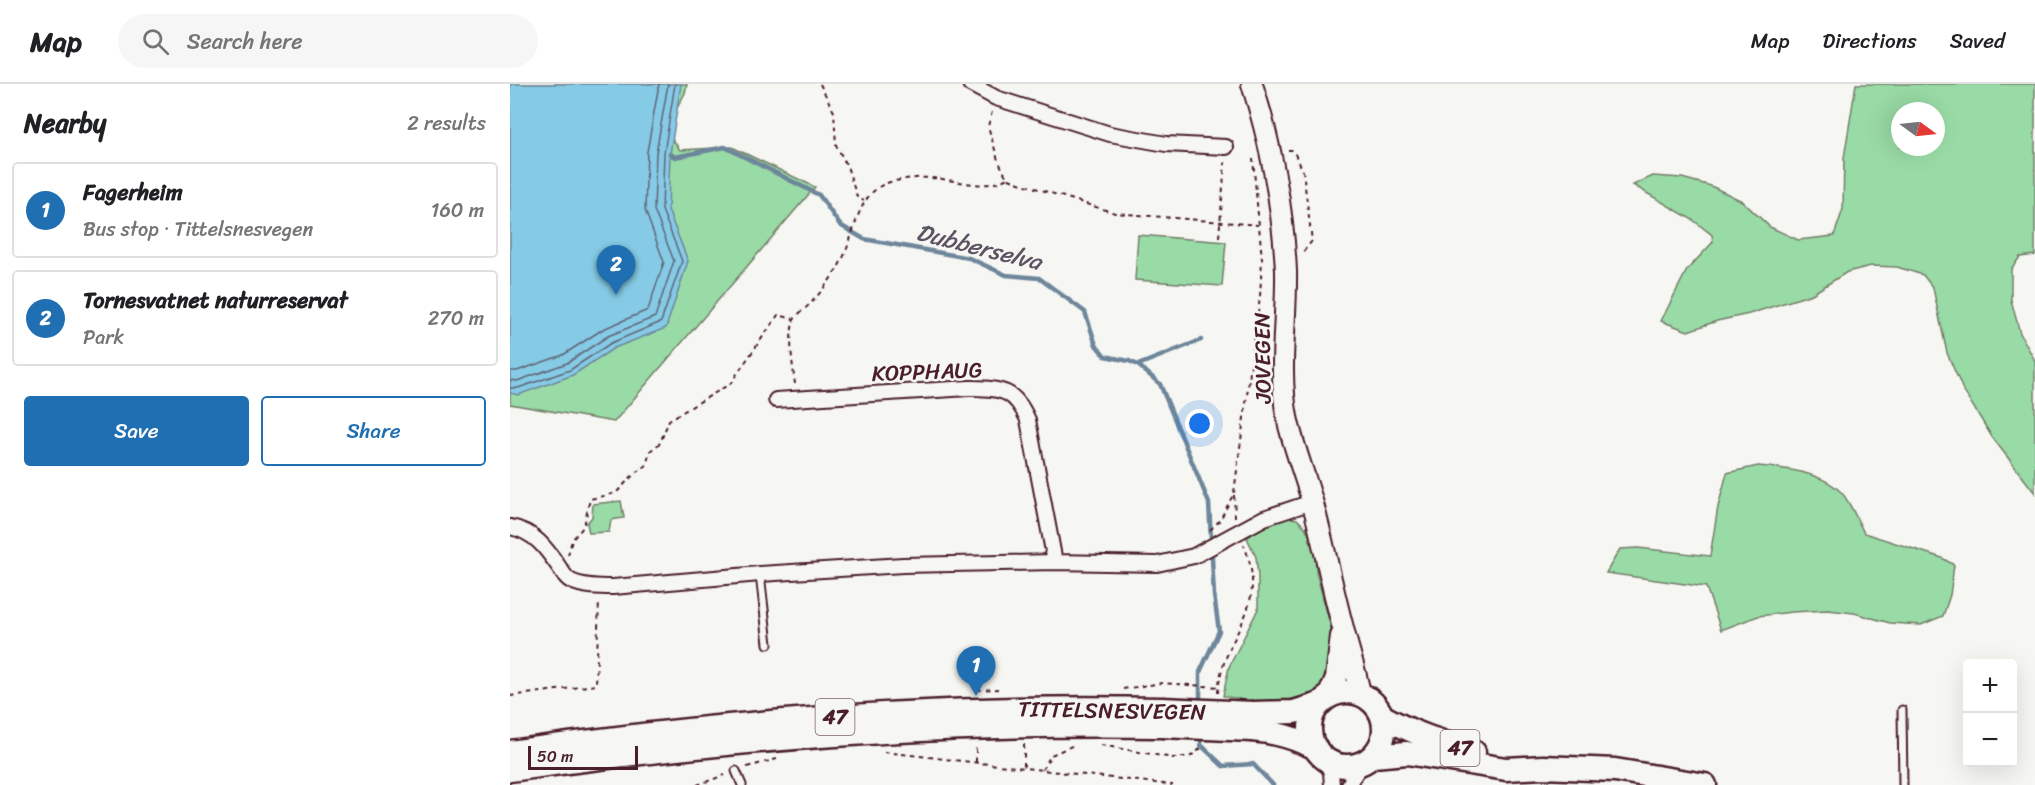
<!DOCTYPE html>
<html lang="en">
<head>
<meta charset="utf-8">
<style>
	body { margin:0; font-family:Sriracha,sans-serif; background:#f6f6f6; color:#202124 }
	.controls { position:absolute; right:18px; bottom:18px; display:grid; overflow:hidden; border-radius:6px; box-shadow:0 6px 24px #0002 }
	.controls button { width:54px; height:54px; display:grid; place-items:center; padding:0; border:0; border-bottom:2px solid #e0e0e0; background:#fff; color:#202124; font:30px sans-serif }
	.compass { position:absolute; left:1381px; top:18px; width:54px; height:54px; border-radius:50%; background:#fff; box-shadow:0 6px 24px #0002; rotate:105deg }
	.scale { position:absolute; left:18px; bottom:15px; width:110px; box-sizing:border-box; padding-left:6px; border:3px solid #4a1f2b; border-top:0; font-size:16px; line-height:21px; white-space:nowrap; color:#4a1f2b; -webkit-text-stroke:4px #f6f6f2; paint-order:stroke }
	.you { position:absolute; left:690px; top:340px; width:21px; height:21px; margin:-15px; border:4px solid #fff; border-radius:50%; background:#1a73e8; box-shadow:0 0 0 9px #1a73e833 }
	.badge { display:grid; place-items:center; width:39px; height:39px; border-radius:50%; background:#1f6fb2; color:#fff; font-size:20px; font-weight:700 }
	.pin { position:absolute; translate:-50% -50px; filter:drop-shadow(0 2px 3px #0008) }
	.pin::after { content:''; position:absolute; top:32px; width:21px; height:18px; background:inherit; clip-path:polygon(0 0,100% 0,50% 100%) }
	.list { margin:0; padding:0; list-style:none }
	h2 { display:flex; justify-content:space-between; align-items:center; height:78px; margin:0; padding:0 24px; font-size:26px }
	h2 small { font-size:20px; font-weight:400; color:#757577 }
	.list li { display:grid; grid-template-columns:39px 1fr auto; gap:18px; align-items:center; box-sizing:border-box; height:96px; margin:0 12px 12px; padding:0 12px; border:2px solid #e0e0e0; border-radius:6px }
	.list b { display:block; font-size:22px; white-space:nowrap }
	.list p { margin:0; font-size:20px; white-space:nowrap; color:#757577 }
	.list em { font-size:20px; font-style:normal; color:#757577 }
	.actions { display:flex; gap:12px; padding:18px 24px }
	.actions a { flex:1; padding:14px 0; border:2px solid #1f6fb2; border-radius:6px; text-align:center; font-size:21px; color:#1f6fb2 }
	.actions .main { background:#1f6fb2; color:#fff }
	.icon { flex:none; width:33px; height:33px; fill:none; stroke:currentColor; stroke-width:2; stroke-linecap:round; stroke-linejoin:round }
	.map { position:relative; flex:none; width:1525px; height:701px; overflow:hidden }
	header { display:flex; align-items:center; gap:36px; box-sizing:border-box; height:84px; padding:0 30px; background:#fff; border-bottom:2px solid #e0e0e0 }
	header strong { font-size:28px }
	nav { display:flex; gap:33px; margin-inline-start:auto; font-size:21px }
	.search { width:420px; height:54px; background:#f6f6f6; display:flex; align-items:center; gap:15px; box-sizing:border-box; padding:0 21px; border-radius:33px; color:#757577; font-size:22px }
	main { display:flex }
	aside { flex:1; background:#fff }
	.map>svg:first-child { display:block }
	.green { fill:#99dba6; stroke:#727d68; stroke-width:1.5; fill-rule:evenodd }
	.water { fill:#85cbe6; stroke:#6d869b; stroke-width:1.5 }
	.lines { fill:none; stroke-linecap:round; stroke-linejoin:round }
	.shore { stroke:#626476; stroke-width:1.5 }
	.stream { stroke:#6d869b; stroke-width:4.5 }
	.lane-casing { stroke:#4a1f2b; stroke-width:11 }
	.street-casing { stroke:#4a1f2b; stroke-width:18 }
	.secondary-casing { stroke:#4a1f2b; stroke-width:24 }
	.primary-casing { stroke:#4a1f2b; stroke-width:27 }
	.path { stroke:#4a1f2b; stroke-width:2; stroke-dasharray:4.5 4.5; stroke-linecap:butt }
	.lane { stroke:#f6f6f2; stroke-width:7 }
	.street { stroke:#f6f6f2; stroke-width:14 }
	.secondary { stroke:#f6f6f2; stroke-width:20 }
	.primary { stroke:#f6f6f2; stroke-width:22 }
	.primary-bridge-casing { stroke:#4a1f2b; stroke-width:27; stroke-linecap:butt }
	.primary-bridge { stroke:#f6f6f2; stroke-width:22 }
	.labels { text-anchor:middle; stroke-width:5; stroke-linejoin:round; paint-order:stroke }
	.shield { fill:#f6f6f2; stroke:#7e6067; stroke-width:1.5 }
	.shield-label { font-size:21px; font-weight:bold; fill:#4a1f2b }
	.street-label { font-size:22px; fill:#4a1f2b; stroke:#f6f6f2 }
	.water-label { font-size:24px; font-style:italic; fill:#5c5363; stroke:#f6f6f2 }
</style>
</head>
<body>
<header>
<strong>Map</strong>
<div class="search"><svg class="icon" aria-label="search" viewBox="0 0 24 24"><circle cx="10" cy="10" r="6"/><path d="M15 15l6 6"/></svg>Search here</div>
<nav><a>Map</a><a>Directions</a><a>Saved</a></nav>
</header>
<main>
<aside>
<h2>Nearby<small>2 results</small></h2>
<ul class="list">
<li><span class="badge">1</span><div><b>Fagerheim</b><p>Bus stop · Tittelsnesvegen</p></div><em>160 m</em></li>
<li><span class="badge">2</span><div><b>Tornesvatnet naturreservat</b><p>Park</p></div><em>270 m</em></li>
</ul>
<div class="actions"><a class="main">Save</a><a>Share</a></div>
</aside>
<div class="map">
<svg width="1525" height="701" viewBox="0 0 1525 701">
	<rect width="100%" height="100%" fill="#f6f6f2"/>
	<filter id="ink" filterUnits="userSpaceOnUse"><feTurbulence type="fractalNoise" baseFrequency=".0167" numOctaves="2"/><feDisplacementMap in="SourceGraphic" scale="12" xChannelSelector="R" yChannelSelector="G"/><feConvolveMatrix kernelMatrix="1 2 1 2 8 2 1 2 1" color-interpolation-filters="sRGB"/></filter>
	<g filter="url(#ink)">
		<path class="green" d="M 0,0 L 177,0 L 175,9 L 164,30 L 159,50 L 170,66 L 222,63 L 305,103 L 104,338 L 0,320 Z
			M 1346,0 L 1525,0 L 1525,171 L 1510,173 L 1501,185 L 1501,216 L 1510,249 L 1525,277 L 1525,409 L 1482,353 L 1453,306 L 1437,269 L 1423,204 L 1413,191 L 1387,183 L 1361,182 L 1337,188 L 1302,210 L 1239,230 L 1207,237 L 1178,247 L 1151,237 L 1177,186 L 1203,158 L 1202,151 L 1183,136 L 1123,101 L 1143,92 L 1172,94 L 1201,102 L 1232,117 L 1260,143 L 1288,156 L 1324,152 L 1333,125 L 1334,74 ZM 1390,27 L 1426,27 L 1426,63 L 1390,63 Z
			M 628,151 L 716,158 L 712,202 L 625,196 Z
			M 1248,382 C 1274,384 1311,388 1331,408 C 1340,417 1348,438 1354,449 L 1432,474 L 1444,481 L 1440,511 L 1433,532 L 1411,541 L 1380,539 L 1344,529 L 1318,526 L 1282,528 L 1248,532 L 1211,546 L 1196,503 L 1096,489 L 1110,465 L 1128,464 L 1200,472 L 1208,423 L 1217,389 Z
			M 111,417 L 114,434 L 101,436 L 99,448 L 79,449 L 77,439 L 82,433 L 83,420 Z
			M 775,433 L 787,435 L 795,443 L 800,453 L 806,471 L 806,488 L 822,547 L 815,592 L 805,609 L 760,621 L 713,612 L 719,583 L 748,525 L 748,492 L 746,473 L 737,454 L 748,445 Z"/>
		<path class="water" d="M 0,0 L 171,0 L 160,70 L 158,126 L 178,177 L 156,244 L 104,264 L 63,291 L 8,311 L 0,309 Z"/>
		<g class="lines">
			<path class="shore" d="M 0,287 L 7,287 L 53,271 L 93,245 L 138,226 L 154,178 L 135,126 L 137,68 L 149,0
				M 0,296 L 7,297 L 57,279 L 98,252 L 145,233 L 164,177 L 144,126 L 146,69 L 158,0
				M 0,304 L 8,304 L 60,286 L 101,259 L 151,238 L 172,177 L 152,126 L 154,69 L 165,0"/>
			<path class="stream" d="M 160,70 L 165,73 L 215,63 L 309,111 L 330,141 L 354,155 L 459,174 L 496,191 L 529,194 L 575,228 L 586,261 L 595,272 L 619,277 L 628,281 L 650,300 L 699,419 L 704,511 L 709,547 L 690,588 L 690,619
				M 628,281 L 691,256
				M 691,652 L 691,661 L 713,682 L 743,680 L 763,701"/>
			<g class="lane-casing">
				<path id="lane" d="M 250,490 L 258,560
					M 1392,626 L 1393,701
					M 226,687 L 232,701"/>
			</g>
			<g class="street-casing">
				<path id="street" d="M 460,0 L 486,14 L 600,50 L 656,60 L 716,63
					M 266,316 L 459,304 C 491,305 504,304 518,336 L 545,478
					M 0,443 C 24,447 36,464 49,483 C 53,488 55,494 61,497 C 73,503 90,503 103,503 L 250,490 L 393,481 L 545,478 L 647,480 L 684,472 L 754,434 L 802,418
					M 813,673 L 821,688 L 822,701
					M 839,701 L 842,694 L 854,678"/>
			</g>
			<g class="secondary-casing">
				<path id="secondary" d="M 742,0 C 761,60 773,125 776,187 C 777,236 768,285 777,333 C 783,362 795,391 803,420 C 814,461 822,503 833,544 C 838,566 846,587 850,610
					M 818,613 L 826,594 L 831,552"/>
			</g>
			<g class="primary-casing">
				<path id="primary" d="M800 645a37 37 0 1 1 74 0a37 37 0 1 1-74 0Z
					M 743,629 L 784,628 L 810,620
					M 872,632 C 902,649 931,658 964,668
					M 742,646 C 766,648 784,654 806,664
					M 0,668 C 216,637 433,620 652,625
					M 863,672 L 897,669 L 996,685 L 1033,683 L 1105,686 L 1195,701
					M 0,686 C 216,655 433,638 652,642"/>
			</g>
			<path class="path" d="M 310,0 L 324,28 L 326,61 L 337,82 L 347,113 L 354,117
				M 482,28 L 478,42 L 488,76 L 497,94 L 509,99 L 605,129 L 748,141
				M 778,66 L 783,66 L 793,87 L 802,157 L 793,168
				M 709,153 L 715,78
				M 285,300 C 283,284 278,252 284,236 C 286,231 295,225 300,220 C 312,207 324,192 332,176 C 346,149 346,108 380,98 C 393,95 407,93 421,94 C 446,95 474,108 497,94
				M 724,411 L 725,433
				M 700,446 L 710,436 L 724,409 L 750,213 L 752,175 L 743,75
				M 58,471 L 62,456 L 74,442 L 80,415 L 106,409 L 125,389 L 136,382 L 140,367 L 150,359 L 159,336 L 220,300 L 268,231 L 284,235
				M 613,605 L 652,599 L 709,603
				M 467,606 L 488,605
				M 708,609 C 712,548 761,529 734,461
				M 0,612 L 86,601 L 89,516
				M 514,660 L 514,684
				M 591,661 L 663,674 L 681,672 L 693,663
				M 374,668 L 663,701
				M 466,678 L 466,663
				M 237,683 L 267,675
				M 532,686 L 541,671 L 564,661
				M 187,701 L 215,691"/>
			<use href="#lane" class="lane"/>
			<use href="#street" class="street"/>
			<use href="#secondary" class="secondary"/>
			<use href="#primary" class="primary"/>
			<g class="primary-bridge-casing">
				<path id="primary-bridge" d="M 652,625 L 743,629
					M 652,642 L 742,646"/>
			</g>
			<use href="#primary-bridge" class="primary-bridge"/>
		</g>
	</g>
	<g class="labels">
		<g class="shield">
			<rect x="305.5" y="615" width="39" height="36" rx="4.5"/>
			<rect x="930.5" y="646" width="39" height="36" rx="4.5"/>
		</g>
		<g class="shield-label">
			<text x="325" y="640">47</text>
			<text x="950" y="671">47</text>
		</g>
		<g class="street-label">
			<text transform="translate(752 274) rotate(-91)" y="8">JOVEGEN</text>
			<text transform="translate(417 287) rotate(-2)" y="8">KOPPHAUG</text>
			<text transform="translate(602 626) rotate(1)" y="8">TITTELSNESVEGEN</text>
		</g>
		<g class="water-label">
			<text transform="translate(469 163) rotate(14)" y="8">Dubberselva</text>
		</g>
	</g>
</svg>
<div class="controls">
<button>+</button>
<button>−</button>
</div>
<svg class="compass" viewBox="-18 -18 36 36"><path d="M0-13l5 13h-10z" fill="#e53935"/><path d="M0 13l5-13h-10z" fill="#757577"/></svg>
<div class="scale">50 m</div>
<div class="you"></div>
<div class="pin badge" style="left:466px;top:612px">1</div>
<div class="pin badge" style="left:106px;top:211px">2</div>
</div>
</main>
</body>
</html>
